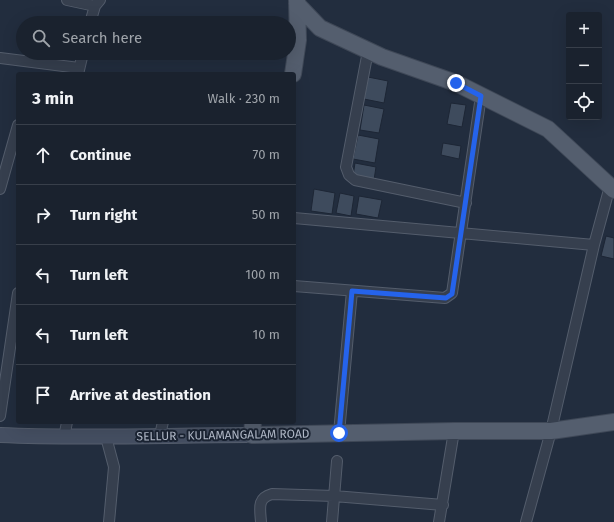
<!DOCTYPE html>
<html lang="en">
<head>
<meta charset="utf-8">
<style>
	body { margin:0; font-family:"Fira Sans",sans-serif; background:#272f3a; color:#f1f3f6 }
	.controls { position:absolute; right:12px; top:12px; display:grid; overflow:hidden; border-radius:4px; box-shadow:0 4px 16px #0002 }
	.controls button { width:36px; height:36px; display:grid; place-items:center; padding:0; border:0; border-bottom:1px solid #383f4a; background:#1a222e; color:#f1f3f6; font:20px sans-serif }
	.stop { position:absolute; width:12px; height:12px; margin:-9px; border:3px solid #2563eb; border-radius:50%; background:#fff }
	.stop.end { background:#2563eb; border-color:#fff; box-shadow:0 1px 4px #0008 }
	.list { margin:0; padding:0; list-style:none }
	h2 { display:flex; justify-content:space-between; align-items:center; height:52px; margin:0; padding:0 16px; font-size:17px }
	h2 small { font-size:13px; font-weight:400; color:#9fa4aa }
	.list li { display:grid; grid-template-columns:26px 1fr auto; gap:12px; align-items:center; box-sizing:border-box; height:60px; padding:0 16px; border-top:1px solid #383f4a }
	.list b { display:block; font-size:15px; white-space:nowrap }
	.list em { font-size:13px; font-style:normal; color:#9fa4aa }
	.icon { flex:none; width:22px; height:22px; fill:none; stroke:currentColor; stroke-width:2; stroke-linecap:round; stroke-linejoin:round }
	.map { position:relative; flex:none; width:614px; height:522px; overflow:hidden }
	.search { position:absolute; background:#1a222e; box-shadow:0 4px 16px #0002; left:16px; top:16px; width:280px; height:44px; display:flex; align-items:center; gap:10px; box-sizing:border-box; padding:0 14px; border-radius:22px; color:#9fa4aa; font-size:15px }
	.panel { position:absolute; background:#1a222e; box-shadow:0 4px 16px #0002; left:16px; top:72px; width:280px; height:352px; border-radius:4px }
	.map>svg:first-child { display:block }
	.building { fill:#3e4b5d; stroke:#1d2635 }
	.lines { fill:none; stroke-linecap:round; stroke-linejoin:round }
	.street-casing { stroke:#545d6c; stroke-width:12 }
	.secondary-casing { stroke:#545d6c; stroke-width:16 }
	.primary-casing { stroke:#3f4857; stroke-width:18 }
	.street { stroke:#363f4e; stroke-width:10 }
	.secondary { stroke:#444e61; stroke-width:14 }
	.primary { stroke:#545e6e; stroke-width:16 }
	.route { stroke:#2563eb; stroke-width:5 }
	.labels { text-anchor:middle; stroke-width:4; stroke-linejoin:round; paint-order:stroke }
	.street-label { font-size:12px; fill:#b2bac9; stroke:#1b2433 }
</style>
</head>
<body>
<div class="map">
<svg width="614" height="522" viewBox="0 0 614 522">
	<rect width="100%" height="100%" fill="#222d3e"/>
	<path class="building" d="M 368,77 L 388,81 L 384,103 L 364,99 Z
		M 451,103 L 466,105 L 462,127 L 447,124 Z
		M 364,105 L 384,109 L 379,133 L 360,130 Z
		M 358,135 L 379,139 L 375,163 L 353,159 Z
		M 443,143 L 461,146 L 459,159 L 441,155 Z
		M 355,163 L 376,167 L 374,180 L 353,176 Z
		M 314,189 L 335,193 L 332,214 L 311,211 Z
		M 340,193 L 354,196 L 351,216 L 336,213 Z
		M 359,196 L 382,200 L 378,218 L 356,214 Z
		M 606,236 L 614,238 L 614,259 L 601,256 Z"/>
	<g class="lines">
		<g class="street-casing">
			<path id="street" d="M 67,0 L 95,6
				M 90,23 L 95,6 L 100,0
				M 368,51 L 346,167 L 349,175 L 355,180 L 466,203
				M 0,58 L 79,68
				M 78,74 L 83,53
				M 0,189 L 18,125
				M 294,218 L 594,245
				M 294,286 L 445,298 L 452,293 L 481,96
				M 0,416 L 18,293
				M 339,433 L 352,291
				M 160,435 L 163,422
				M 106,437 L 114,467 L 109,522
				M 64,438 L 67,422
				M 261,522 C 260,508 257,498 272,494 L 334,496 L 443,505
				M 332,522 L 337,461
				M 439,522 L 454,431
				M 526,522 L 551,431 L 594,245 L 610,186"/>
		</g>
		<g class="secondary-casing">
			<path id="secondary" d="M 0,435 C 84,439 168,435 252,435"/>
		</g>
		<g class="primary-casing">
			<path id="primary" d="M 297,4 L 320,28 L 382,57 L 456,83 L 548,129 L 614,190
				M 293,74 L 298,40 L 297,0
				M 253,422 L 252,435 L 454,431 L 551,431 L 614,422"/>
		</g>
		<use href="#street" class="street"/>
		<use href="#secondary" class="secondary"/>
		<use href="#primary" class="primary"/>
	</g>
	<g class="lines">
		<path class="route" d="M 339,433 L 352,291 L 446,298 L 452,294 L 481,96 L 456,83"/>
	</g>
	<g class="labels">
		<g class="street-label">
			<text transform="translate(223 435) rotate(-1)" y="4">SELLUR - KULAMANGALAM ROAD</text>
		</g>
	</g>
</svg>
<div class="controls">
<button>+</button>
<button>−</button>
<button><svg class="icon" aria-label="locate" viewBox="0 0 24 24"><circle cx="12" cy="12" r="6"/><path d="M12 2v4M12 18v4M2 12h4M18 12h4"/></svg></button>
</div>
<div class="stop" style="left:339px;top:433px"></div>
<div class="stop end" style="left:456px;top:83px"></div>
<div class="search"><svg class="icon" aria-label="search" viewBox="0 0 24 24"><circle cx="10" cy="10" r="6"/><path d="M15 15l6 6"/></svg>Search here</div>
<section class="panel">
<h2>3 min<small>Walk · 230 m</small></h2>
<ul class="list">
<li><svg class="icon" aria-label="ahead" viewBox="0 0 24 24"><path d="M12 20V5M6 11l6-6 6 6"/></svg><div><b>Continue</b></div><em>70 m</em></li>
<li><svg class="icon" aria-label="right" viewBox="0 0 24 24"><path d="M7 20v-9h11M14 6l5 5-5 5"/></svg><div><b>Turn right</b></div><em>50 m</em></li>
<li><svg class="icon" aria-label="left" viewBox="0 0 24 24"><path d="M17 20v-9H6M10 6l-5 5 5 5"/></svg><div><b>Turn left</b></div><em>100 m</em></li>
<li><svg class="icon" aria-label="left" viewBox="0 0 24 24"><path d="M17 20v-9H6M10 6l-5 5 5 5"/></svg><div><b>Turn left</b></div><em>10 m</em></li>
<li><svg class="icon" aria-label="arrive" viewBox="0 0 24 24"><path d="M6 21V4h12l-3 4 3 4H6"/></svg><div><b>Arrive at destination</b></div></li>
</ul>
</section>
</div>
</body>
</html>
